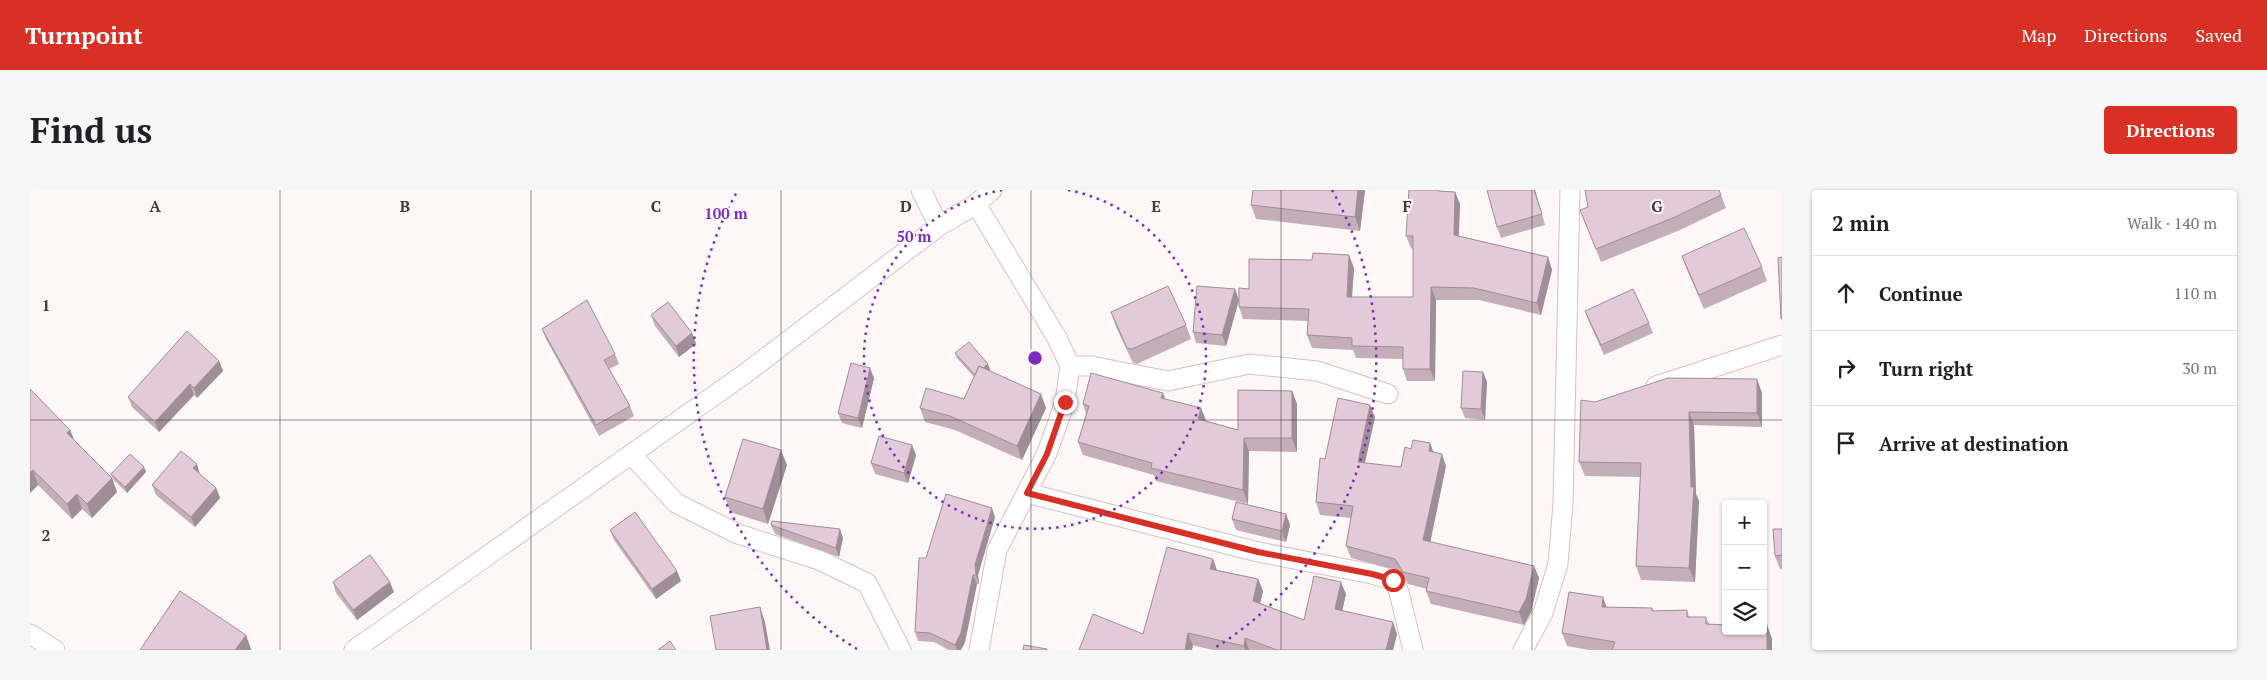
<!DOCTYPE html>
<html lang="en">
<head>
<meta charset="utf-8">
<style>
	body { margin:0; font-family:"PT Serif",serif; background:#f6f6f6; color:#202124 }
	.controls { position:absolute; right:15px; bottom:15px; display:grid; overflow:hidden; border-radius:5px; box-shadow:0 1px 4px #0004 }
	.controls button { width:45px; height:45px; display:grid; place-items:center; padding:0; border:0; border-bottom:1px solid #e0e0e0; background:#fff; color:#202124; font:25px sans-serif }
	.stop { position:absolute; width:15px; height:15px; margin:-11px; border:4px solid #d93025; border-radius:50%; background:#fff }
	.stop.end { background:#d93025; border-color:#fff; box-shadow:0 1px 5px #0008 }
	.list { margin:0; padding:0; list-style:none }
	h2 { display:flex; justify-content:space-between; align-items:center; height:65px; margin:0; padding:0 20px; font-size:21px }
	h2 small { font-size:16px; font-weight:400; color:#757577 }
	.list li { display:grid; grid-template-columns:32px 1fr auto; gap:15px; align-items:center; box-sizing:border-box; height:75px; padding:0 20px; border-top:1px solid #e0e0e0 }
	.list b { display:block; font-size:19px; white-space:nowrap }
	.list em { font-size:16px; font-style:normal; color:#757577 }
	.icon { flex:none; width:28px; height:28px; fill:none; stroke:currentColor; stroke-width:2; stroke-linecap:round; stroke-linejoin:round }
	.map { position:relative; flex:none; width:1752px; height:460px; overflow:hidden; border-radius:5px }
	header { display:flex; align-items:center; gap:30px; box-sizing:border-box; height:70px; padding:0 25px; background:#d93025; color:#fff }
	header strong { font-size:24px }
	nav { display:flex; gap:28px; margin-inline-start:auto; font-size:18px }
	.intro { display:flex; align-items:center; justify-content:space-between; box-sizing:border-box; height:120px; padding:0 30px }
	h1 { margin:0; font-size:35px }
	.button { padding:12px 22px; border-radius:5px; background:#d93025; color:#fff; font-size:18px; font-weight:700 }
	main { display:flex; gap:30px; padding:0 30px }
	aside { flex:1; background:#fff; border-radius:5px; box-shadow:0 1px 4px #0004 }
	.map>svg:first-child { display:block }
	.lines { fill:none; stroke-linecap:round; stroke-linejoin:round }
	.street-casing { stroke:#dcbfc4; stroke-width:21 }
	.street { stroke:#fff; stroke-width:19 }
	.wall { fill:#c3aeba }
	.shaded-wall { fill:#9f8d97 }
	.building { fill:#e3cad8; stroke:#9f8d97 }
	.route { stroke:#d93025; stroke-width:6 }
	.grid { fill:none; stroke:#44393a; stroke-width:1; stroke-opacity:0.55 }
	.ring { fill:none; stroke:#7b2cbf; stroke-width:2.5; stroke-dasharray:2.5 5 }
	.grid-label { font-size:16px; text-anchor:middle; font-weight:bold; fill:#44393a; stroke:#fdf7f8; stroke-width:4; stroke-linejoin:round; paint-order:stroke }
	.centre { fill:#7b2cbf; stroke:#fdf7f8; stroke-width:2.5 }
	.ring-label { font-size:15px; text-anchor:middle; font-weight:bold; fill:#7b2cbf; stroke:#fdf7f8; stroke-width:4; stroke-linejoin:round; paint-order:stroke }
</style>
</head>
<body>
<header>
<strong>Turnpoint</strong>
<nav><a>Map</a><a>Directions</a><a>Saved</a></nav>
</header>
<div class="intro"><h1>Find us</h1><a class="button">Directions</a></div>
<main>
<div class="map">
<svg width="1752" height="460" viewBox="0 0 1752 460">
	<rect width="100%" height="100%" fill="#fdf7f8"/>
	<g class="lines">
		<g class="street-casing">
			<path id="street" d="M 891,0 L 909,36
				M 946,14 L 1027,148 L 1040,176 L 1035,212 L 1017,263 L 967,360 L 949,460
				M 1040,176 L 1061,176 L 1138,191 L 1219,174 L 1287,181 L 1358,204
				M 1626,196 L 1752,155
				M 601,264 L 646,313 L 708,344 L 789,370 L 837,393 L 871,460
				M 997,303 L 1228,362 L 1342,384 L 1363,390 L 1369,402 L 1383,460
				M 0,444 L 25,460
				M 324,460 L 716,183 L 909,36 L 946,14 L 962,0
				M 1493,460 L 1513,423 L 1528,374 L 1533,314 L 1540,0"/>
		</g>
		<use href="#street" class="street"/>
	</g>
	<path class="wall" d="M 1335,0 L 1330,41 L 1226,29 L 1221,15 Z
		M 1412,0 L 1412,1 L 1425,2 L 1430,14 L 1429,46 L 1518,67 L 1522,80 L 1511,125 L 1449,110 L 1406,110 L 1405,191 L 1377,191 L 1373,179 L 1373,169 L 1326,168 L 1323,160 L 1282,158 L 1277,145 L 1278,131 L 1213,129 L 1209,117 L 1219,99 L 1324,78 L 1322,107 L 1383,107 L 1383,59 L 1381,58 L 1376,46 Z
		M 1505,0 L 1515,35 L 1471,48 L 1467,37 Z
		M 1691,5 L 1696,18 L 1650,40 L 1571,72 L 1550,20 Z
		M 1652,66 L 1732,77 L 1737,91 L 1674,119 L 1657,80 Z
		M 1205,99 L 1209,110 L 1196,156 L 1166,153 L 1163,142 Z
		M 1555,121 L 1619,133 L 1623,143 L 1574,165 L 1559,132 Z
		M 1081,122 L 1156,135 L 1161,149 L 1107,174 L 1103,173 L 1086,137 Z
		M 621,125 L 662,143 L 666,154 L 649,167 L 625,136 Z
		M 512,139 L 585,164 L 589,174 L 579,179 L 600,216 L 604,226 L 569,246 L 516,149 Z
		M 925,163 L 958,174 L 960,180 L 958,181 L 1016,218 L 992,270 L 925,240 L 895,232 L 890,218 L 934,209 L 944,187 L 927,168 Z
		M 189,171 L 193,181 L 167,208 L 164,205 L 129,242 L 102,217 L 98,207 Z
		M 1453,182 L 1457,192 L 1455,230 L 1435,228 L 1431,218 Z
		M 844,188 L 832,238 L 812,233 L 808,223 Z
		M 0,199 L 40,240 L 44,250 L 82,288 L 87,302 L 62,328 L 52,319 L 42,329 L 8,295 L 0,303 Z
		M 1262,201 L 1267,214 L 1267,262 L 1219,261 L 1218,314 L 1126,291 L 1124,285 L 1053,265 L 1048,252 L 1056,224 L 1053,214 L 1135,209 L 1171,218 L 1176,231 L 1208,240 Z
		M 1732,203 L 1732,237 L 1664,235 L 1666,304 L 1669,311 L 1665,392 L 1611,390 L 1606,376 L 1610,287 L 1555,286 L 1549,272 L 1565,212 Z
		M 1345,227 L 1335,273 L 1371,277 L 1381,259 L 1403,262 L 1416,276 L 1400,352 L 1504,376 L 1509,388 L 1501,422 L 1494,435 L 1401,414 L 1396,401 L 1397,399 L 1378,394 L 1370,381 L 1321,368 L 1316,356 L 1321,328 L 1290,325 L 1286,312 L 1295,269 Z
		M 886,265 L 878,293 L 845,284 L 841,273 Z
		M 757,275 L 738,334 L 700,322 L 695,307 Z
		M 114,277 L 116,282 L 97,303 L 83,289 L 81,284 Z
		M 170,285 L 186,298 L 190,308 L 165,337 L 126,305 L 122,295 Z
		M 1256,324 L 1260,335 L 1256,352 L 1206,340 L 1202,329 Z
		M 965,327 L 948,385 L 949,394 L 947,394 L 935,452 L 931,460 L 919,460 L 904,452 L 888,451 L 885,442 L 896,368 Z
		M 741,335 L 813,348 L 809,367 L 745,344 Z
		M 1752,339 L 1752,379 L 1750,379 L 1745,366 Z
		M 580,340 L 651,391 L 626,409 L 584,350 Z
		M 1183,369 L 1187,380 L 1228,389 L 1233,401 L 1230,413 L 1274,430 L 1316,404 L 1312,420 L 1367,444 L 1363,460 L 1183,460 L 1113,444 Z
		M 303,392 L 364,402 L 327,430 L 306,403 Z
		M 1577,417 L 1622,418 L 1624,421 L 1657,420 L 1659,427 L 1676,427 L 1679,434 L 1737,435 L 1742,449 L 1742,460 L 1559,460 L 1537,456 L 1532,443 Z"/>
	<path class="shaded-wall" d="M 1328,0 L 1335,0 L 1330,41 L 1325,27 Z
		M 1504,0 L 1505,0 L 1515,35 L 1512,24 Z
		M 1425,2 L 1430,14 L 1428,57 L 1424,45 Z
		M 1319,65 L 1324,78 L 1321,119 L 1317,107 Z
		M 1518,67 L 1522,80 L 1511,125 L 1507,113 Z
		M 1401,97 L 1406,110 L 1405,191 L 1400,179 Z
		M 1205,99 L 1209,110 L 1196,156 L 1192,145 Z
		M 662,143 L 666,154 L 649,167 L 646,156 Z
		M 189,171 L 193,181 L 167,208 L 164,198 Z
		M 958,174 L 960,180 L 947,191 L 945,185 Z
		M 840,178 L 844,188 L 832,238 L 828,228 Z
		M 1453,182 L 1457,192 L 1455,230 L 1451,219 Z
		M 1727,189 L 1732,203 L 1732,237 L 1727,223 Z
		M 160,194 L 164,205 L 129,242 L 125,232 Z
		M 1262,201 L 1267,214 L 1267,262 L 1262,248 Z
		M 1133,203 L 1138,216 L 1131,208 Z
		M 1011,204 L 1016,218 L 992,270 L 987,256 Z
		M 1340,215 L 1345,227 L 1332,285 L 1328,272 Z
		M 1171,218 L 1176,231 L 1168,229 Z
		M 1659,222 L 1664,235 L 1666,304 L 1669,311 L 1665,392 L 1659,378 L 1661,297 Z
		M 40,240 L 46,254 L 37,243 Z
		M 1214,248 L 1219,261 L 1218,314 L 1213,300 Z
		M 1400,253 L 1405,266 L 1399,261 Z
		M 882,255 L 886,265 L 878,293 L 874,283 Z
		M 751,260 L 757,275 L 738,334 L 733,319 Z
		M 1412,264 L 1416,276 L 1398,363 L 1393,350 Z
		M 167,274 L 170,285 L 163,278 Z
		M 114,277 L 116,282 L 97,303 L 95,297 Z
		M 3,280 L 8,295 L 0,303 L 0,283 Z
		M 82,288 L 87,302 L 62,328 L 57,314 Z
		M 186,298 L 190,308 L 165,337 L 161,327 Z
		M 47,304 L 52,319 L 42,329 L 37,314 Z
		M 962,318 L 965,327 L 948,385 L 949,394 L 946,385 L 945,375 Z
		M 1256,324 L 1260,335 L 1256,352 L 1252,341 Z
		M 810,339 L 813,348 L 809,367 L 806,358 Z
		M 1183,369 L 1187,381 L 1180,379 Z
		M 1504,376 L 1509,388 L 1501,422 L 1494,435 L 1489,422 Z
		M 647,381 L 651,391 L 626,409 L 622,399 Z
		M 943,385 L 947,394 L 935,452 L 931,460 L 927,460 L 925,455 Z
		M 1228,389 L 1233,401 L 1228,423 L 1223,411 Z
		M 360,392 L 364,402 L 327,430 L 323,420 Z
		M 1311,392 L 1316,404 L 1310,431 L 1305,419 Z
		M 1573,407 L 1578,421 L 1572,417 Z
		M 730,417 L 735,432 L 740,460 L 737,460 Z
		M 1363,432 L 1367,444 L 1363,460 L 1356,460 Z
		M 1737,435 L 1742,449 L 1742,460 L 1737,460 Z
		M 1158,443 L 1163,456 L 1162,460 L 1155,460 Z
		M 216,445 L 221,459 L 221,460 L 205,460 Z
		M 1215,448 L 1219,460 L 1215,460 L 1214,456 Z"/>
	<path class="building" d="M 1223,0 L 1328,0 L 1325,27 L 1221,15 Z
		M 1379,0 L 1408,0 L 1408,1 L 1425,2 L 1424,45 L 1518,67 L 1507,113 L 1444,98 L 1401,97 L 1400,179 L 1373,179 L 1373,157 L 1322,156 L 1322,148 L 1277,145 L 1279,119 L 1209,117 L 1209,98 L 1219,99 L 1219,69 L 1282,70 L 1283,63 L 1319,65 L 1317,107 L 1383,107 L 1383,46 L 1376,46 Z
		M 1457,0 L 1504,0 L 1512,24 L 1467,37 Z
		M 1555,0 L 1689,0 L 1691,5 L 1645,27 L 1566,59 L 1550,20 L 1558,17 Z
		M 1714,38 L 1732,77 L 1669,105 L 1652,66 Z
		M 1752,67 L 1752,129 L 1751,129 L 1748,68 Z
		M 1138,96 L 1156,135 L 1102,159 L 1097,158 L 1081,122 Z
		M 1167,96 L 1205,99 L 1192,145 L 1163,142 Z
		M 1603,99 L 1619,133 L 1571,155 L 1555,121 Z
		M 557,110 L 585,164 L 574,170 L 600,216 L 566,235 L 512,139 Z
		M 638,112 L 662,143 L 646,156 L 621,125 Z
		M 157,141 L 189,171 L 164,198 L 160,194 L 125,232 L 98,207 Z
		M 939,152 L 958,174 L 953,178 L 949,176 L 945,185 L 925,163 Z
		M 821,173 L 840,178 L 828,228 L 808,223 Z
		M 949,176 L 1011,204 L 987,256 L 920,226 L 890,218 L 896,198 L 934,209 Z
		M 1433,181 L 1453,182 L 1451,219 L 1431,218 Z
		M 1061,183 L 1133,203 L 1131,208 L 1171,218 L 1168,229 L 1208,240 L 1208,200 L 1262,201 L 1262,248 L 1214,248 L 1213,300 L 1121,278 L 1122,273 L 1048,252 L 1059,216 L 1053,214 Z
		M 1638,188 L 1727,189 L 1727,223 L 1659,222 L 1661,297 L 1664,297 L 1659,378 L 1606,376 L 1611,273 L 1549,272 L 1551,210 L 1565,212 Z
		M 0,199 L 40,240 L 37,243 L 82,288 L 57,314 L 47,304 L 37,314 L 3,280 L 0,283 Z
		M 1308,208 L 1340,215 L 1328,272 L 1371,277 L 1375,257 L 1381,259 L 1383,250 L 1400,253 L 1399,261 L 1412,264 L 1393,350 L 1504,376 L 1496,409 L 1489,422 L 1396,401 L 1399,388 L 1373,382 L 1365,369 L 1316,356 L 1323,316 L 1286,312 L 1290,268 L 1295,269 Z
		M 849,246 L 882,255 L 874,283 L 841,273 Z
		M 713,249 L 751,260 L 733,319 L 695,307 Z
		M 151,261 L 167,274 L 163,278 L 186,298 L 161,327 L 122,295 Z
		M 100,264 L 114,277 L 95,297 L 81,284 Z
		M 916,304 L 962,318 L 945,375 L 946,385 L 943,385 L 931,443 L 925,455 L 900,443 L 885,442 L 889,368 L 896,368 Z
		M 1206,312 L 1256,324 L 1252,341 L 1202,329 Z
		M 605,322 L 647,381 L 622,399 L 580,340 Z
		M 742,331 L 810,339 L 806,358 L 741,335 Z
		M 1743,339 L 1752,339 L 1752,365 L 1745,366 Z
		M 1137,357 L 1183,369 L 1180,379 L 1228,389 L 1223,411 L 1274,430 L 1284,386 L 1311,392 L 1305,419 L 1363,432 L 1356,460 L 1247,460 L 1215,448 L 1214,456 L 1158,443 L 1155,460 L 1049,460 L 1063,424 L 1113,444 Z
		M 340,365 L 360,392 L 323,420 L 303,392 Z
		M 150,401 L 216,445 L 205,460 L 110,460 Z
		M 1539,402 L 1573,407 L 1572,417 L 1622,418 L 1622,421 L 1657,420 L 1657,427 L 1676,427 L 1676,434 L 1696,435 L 1696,441 L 1733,441 L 1733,435 L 1737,435 L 1737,460 L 1582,460 L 1585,452 L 1532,443 Z
		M 730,417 L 737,460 L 686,460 L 680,426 Z
		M 640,451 L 646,460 L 628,460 Z
		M 994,455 L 1017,459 L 1017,460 L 993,460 Z"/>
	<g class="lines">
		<path class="route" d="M 1035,212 L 1017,264 L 997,303 L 1228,362 L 1342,384 L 1363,390"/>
	</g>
	<path class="grid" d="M 250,0 L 250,460M 501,0 L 501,460M 751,0 L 751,460M 1001,0 L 1001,460M 1251,0 L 1251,460M 1502,0 L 1502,460M 0,230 L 1752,230"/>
	<g class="ring">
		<path d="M1038 0A171 171 0 1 1 972 0"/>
		<path d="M827 459A341 341 0 0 1 708 0M1302 0A341 341 0 0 1 1183 459"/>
	</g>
	<g class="grid-label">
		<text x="125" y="22">A</text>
		<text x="375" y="22">B</text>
		<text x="626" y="22">C</text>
		<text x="876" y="22">D</text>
		<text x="1126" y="22">E</text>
		<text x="1377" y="22">F</text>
		<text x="1627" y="22">G</text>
		<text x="16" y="121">1</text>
		<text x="16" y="351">2</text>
	</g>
	<circle cx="1005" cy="168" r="8" class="centre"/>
	<g class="ring-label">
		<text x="696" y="29">100 m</text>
		<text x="884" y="52">50 m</text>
	</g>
</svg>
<div class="controls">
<button>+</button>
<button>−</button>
<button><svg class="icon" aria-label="layers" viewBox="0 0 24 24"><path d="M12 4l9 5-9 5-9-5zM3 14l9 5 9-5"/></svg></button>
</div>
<div class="stop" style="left:1363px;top:390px"></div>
<div class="stop end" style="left:1035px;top:212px"></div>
</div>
<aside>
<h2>2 min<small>Walk · 140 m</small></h2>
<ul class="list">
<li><svg class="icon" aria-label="ahead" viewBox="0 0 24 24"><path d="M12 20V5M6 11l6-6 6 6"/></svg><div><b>Continue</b></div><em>110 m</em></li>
<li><svg class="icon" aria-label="right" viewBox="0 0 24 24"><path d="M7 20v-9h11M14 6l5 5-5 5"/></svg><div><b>Turn right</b></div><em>30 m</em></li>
<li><svg class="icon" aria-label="arrive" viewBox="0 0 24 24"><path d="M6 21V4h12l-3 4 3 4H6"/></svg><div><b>Arrive at destination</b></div></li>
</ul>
</aside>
</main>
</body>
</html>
